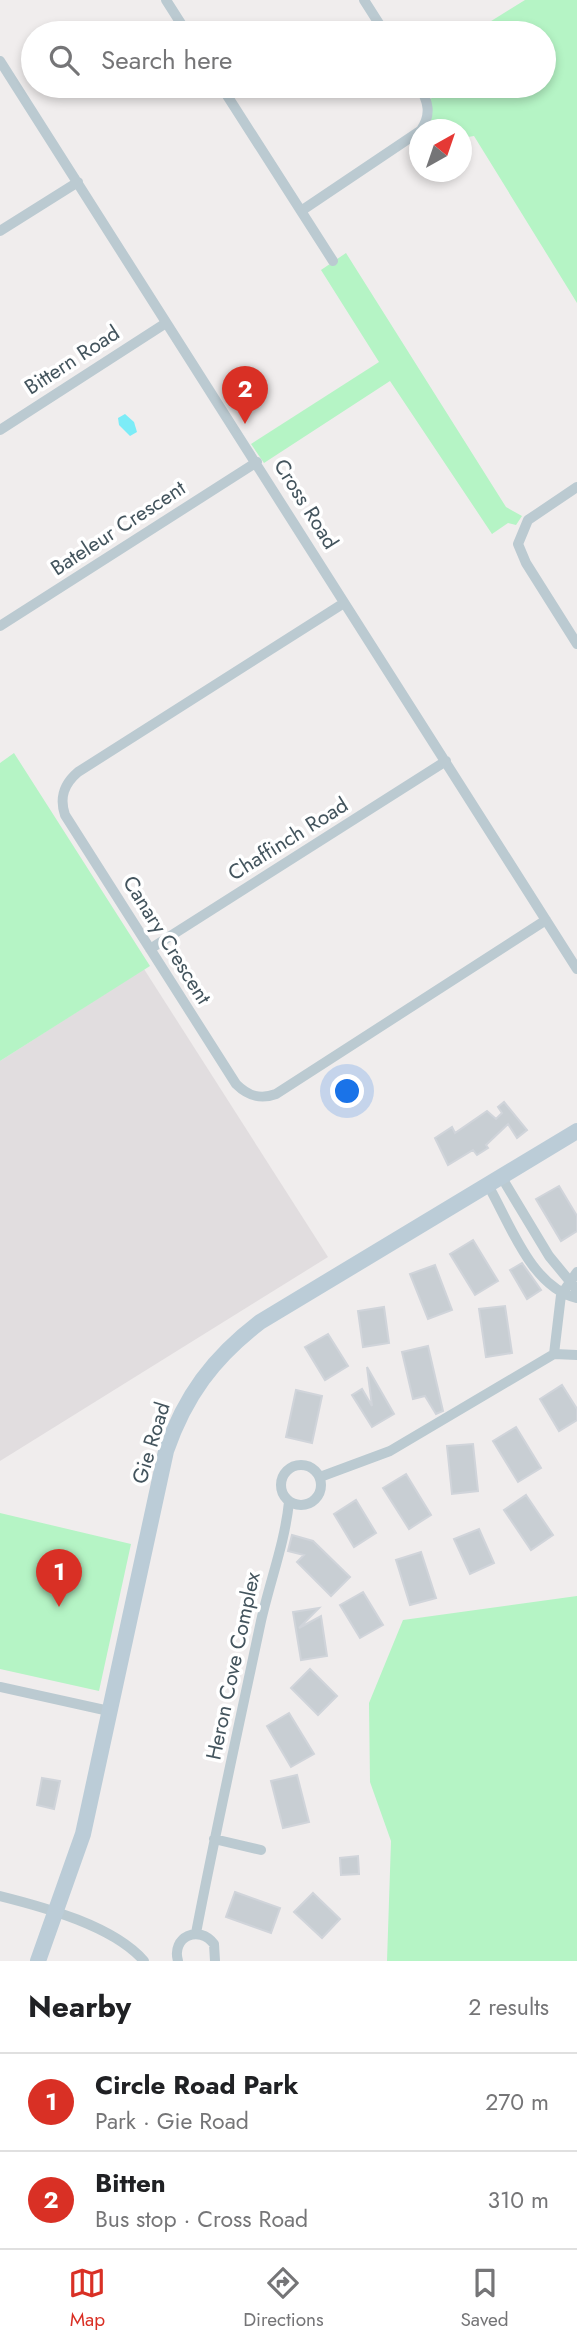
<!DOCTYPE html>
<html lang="en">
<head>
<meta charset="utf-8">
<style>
	body { margin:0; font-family:Jost,sans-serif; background:#f2f2f2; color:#202124 }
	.compass { position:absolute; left:409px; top:119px; width:63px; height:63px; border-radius:50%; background:#fff; box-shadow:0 4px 10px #0003; rotate:40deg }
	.you { position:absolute; left:348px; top:1092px; width:24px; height:24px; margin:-18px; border:5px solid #fff; border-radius:50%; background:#1a73e8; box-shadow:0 0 0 10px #1a73e833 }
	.badge { display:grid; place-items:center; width:46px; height:46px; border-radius:50%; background:#d93025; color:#fff; font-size:23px; font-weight:700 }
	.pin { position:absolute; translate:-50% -58px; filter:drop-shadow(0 2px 4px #0008) }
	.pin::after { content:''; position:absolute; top:37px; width:24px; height:21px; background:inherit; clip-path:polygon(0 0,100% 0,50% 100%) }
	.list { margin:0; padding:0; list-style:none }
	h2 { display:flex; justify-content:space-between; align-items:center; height:91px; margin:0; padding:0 28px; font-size:30px }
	h2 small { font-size:23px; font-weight:400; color:#757577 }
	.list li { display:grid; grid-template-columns:46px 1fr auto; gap:21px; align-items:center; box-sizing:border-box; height:98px; padding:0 28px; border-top:2px solid #e0e0e0 }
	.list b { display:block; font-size:26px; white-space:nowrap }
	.list p { margin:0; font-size:23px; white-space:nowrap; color:#757577 }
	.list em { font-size:23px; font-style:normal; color:#757577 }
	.icon { flex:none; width:38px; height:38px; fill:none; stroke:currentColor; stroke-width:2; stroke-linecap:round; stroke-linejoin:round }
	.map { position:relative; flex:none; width:577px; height:1961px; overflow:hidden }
	.search { position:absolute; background:#fff; box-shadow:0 4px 10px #0003; left:21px; right:21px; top:21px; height:77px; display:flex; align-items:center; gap:18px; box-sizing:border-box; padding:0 24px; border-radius:38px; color:#757577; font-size:26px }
	.sheet { height:287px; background:#fff }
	nav { display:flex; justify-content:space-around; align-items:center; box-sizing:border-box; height:98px; border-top:2px solid #e0e0e0; background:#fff; font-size:19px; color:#757577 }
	nav a { display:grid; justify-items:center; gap:4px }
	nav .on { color:#d93025 }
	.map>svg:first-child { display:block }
	.education { fill:#e1dddf }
	.green { fill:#b5f4c5 }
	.water { fill:#7cecf7 }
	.building { fill:#c8ced3; stroke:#d0d4da; stroke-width:2 }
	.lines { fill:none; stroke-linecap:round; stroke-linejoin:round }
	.street { stroke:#bbcad1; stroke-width:10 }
	.secondary { stroke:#bbccd7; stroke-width:16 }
	.labels { text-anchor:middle; stroke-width:7; stroke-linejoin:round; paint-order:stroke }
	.street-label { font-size:21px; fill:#43545d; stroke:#fff }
</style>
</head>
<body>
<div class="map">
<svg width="577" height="1961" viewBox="0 0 577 1961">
	<rect width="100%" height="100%" fill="#f0eded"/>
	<path class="education" d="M 144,969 L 328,1257 L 0,1461 L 0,1061 Z"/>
	<path class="green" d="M 525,0 L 577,0 L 577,303 L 474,136 L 462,138 L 462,130 L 431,129 L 430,99 L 454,86 L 544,86 L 544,33 L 484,33 L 480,28 Z
		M 346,253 L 506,507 L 522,516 L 516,525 L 508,523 L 492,534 L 390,381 L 264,463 L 251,444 L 379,362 L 321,270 Z
		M 14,753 L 150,966 L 0,1061 L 0,763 Z
		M 0,1513 L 131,1544 L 99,1691 L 0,1669 Z
		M 577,1596 L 577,1961 L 387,1961 L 391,1841 L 370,1782 L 369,1703 L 403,1620 Z"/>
	<path class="water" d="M 125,414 L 134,422 L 137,432 L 130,436 L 119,425 L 118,418 Z"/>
	<path class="building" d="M 504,1102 L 527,1130 L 517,1138 L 508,1124 L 486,1145 L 488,1148 L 477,1155 L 473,1150 L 448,1165 L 435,1138 L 452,1127 L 455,1133 L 487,1111 L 496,1119 L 502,1113 L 498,1107 Z
		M 559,1186 L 577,1216 L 577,1231 L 561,1241 L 536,1199 Z
		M 473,1240 L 498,1281 L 475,1295 L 450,1254 Z
		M 522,1263 L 541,1290 L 527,1299 L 510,1270 Z
		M 435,1265 L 452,1310 L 428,1319 L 410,1274 Z
		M 505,1306 L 512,1353 L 486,1357 L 479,1309 Z
		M 384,1307 L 389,1343 L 363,1347 L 358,1311 Z
		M 328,1334 L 348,1366 L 325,1380 L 305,1347 Z
		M 428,1346 L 443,1411 L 436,1414 L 425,1396 L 413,1399 L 402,1352 Z
		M 367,1367 L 394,1414 L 372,1427 L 352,1395 L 362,1389 L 372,1406 Z
		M 562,1385 L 577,1409 L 577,1420 L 559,1431 L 540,1399 Z
		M 296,1390 L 322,1396 L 312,1443 L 286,1437 Z
		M 516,1427 L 541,1468 L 518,1482 L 493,1441 Z
		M 473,1444 L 478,1491 L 452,1494 L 447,1446 Z
		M 406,1474 L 431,1515 L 409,1529 L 383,1488 Z
		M 526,1495 L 553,1535 L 531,1550 L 504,1510 Z
		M 356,1500 L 376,1533 L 354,1547 L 334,1514 Z
		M 479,1529 L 494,1563 L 470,1574 L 454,1539 Z
		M 292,1535 L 313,1541 L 350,1577 L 331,1596 L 297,1562 L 304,1555 L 288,1551 Z
		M 421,1552 L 436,1598 L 410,1605 L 396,1560 Z
		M 363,1592 L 383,1625 L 360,1638 L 340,1605 Z
		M 319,1608 L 299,1628 L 321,1616 L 327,1656 L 301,1660 L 293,1612 Z
		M 310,1669 L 337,1696 L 318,1715 L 291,1688 Z
		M 289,1713 L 314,1754 L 291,1767 L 267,1726 Z
		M 297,1775 L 309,1822 L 283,1828 L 271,1781 Z
		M 42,1778 L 60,1781 L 54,1809 L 37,1805 Z
		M 358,1856 L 359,1874 L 341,1875 L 340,1858 Z
		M 235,1892 L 280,1908 L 271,1933 L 226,1917 Z
		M 313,1893 L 340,1919 L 322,1938 L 294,1912 Z"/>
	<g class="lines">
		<path class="street" d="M 166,0 L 187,33
			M 364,0 L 385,33
			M 0,61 L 577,969
			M 221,86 L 301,211 L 420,131
			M 419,86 C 428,101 432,114 421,130
			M 301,211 L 333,261
			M 0,231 L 78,182
			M 0,430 L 166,323
			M 577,487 L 528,520 L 518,544 L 526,563 L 577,644
			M 344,603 L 78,772 C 64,784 59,797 65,815 L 236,1084 C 248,1096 260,1100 276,1094 L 546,920
			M 0,626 L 257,462
			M 150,949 L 446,761
			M 502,1178 L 549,1256 L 577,1290
			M 489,1187 C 510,1224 532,1288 577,1298
			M 554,1354 L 561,1295 L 577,1272
			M281 1485a20 20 0 1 1 40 0a20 20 0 1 1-40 0Z
			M 320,1477 L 390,1451 L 554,1354 L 577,1355
			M 0,1687 L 109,1711
			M 214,1839 L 261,1850
			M 0,1896 C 44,1907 114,1926 144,1961
			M 196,1933 C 216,1829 239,1725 261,1621 C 270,1581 285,1542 289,1502
			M 178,1961 C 171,1937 199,1924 214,1944 L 215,1961"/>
		<path class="secondary" d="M 38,1961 L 83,1834 L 166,1451 C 185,1396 213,1358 260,1322 L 577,1131"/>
	</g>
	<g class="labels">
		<g class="street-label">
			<text transform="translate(72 360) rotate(-33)" y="7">Bittern Road</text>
			<text transform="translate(306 504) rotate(58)" y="7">Cross Road</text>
			<text transform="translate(118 528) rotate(-33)" y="7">Bateleur Crescent</text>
			<text transform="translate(288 839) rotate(-32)" y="7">Chaffinch Road</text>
			<text transform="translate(167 940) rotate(58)" y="7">Canary Crescent</text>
			<text transform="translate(151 1443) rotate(-73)" y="7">Gie Road</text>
			<text transform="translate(233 1666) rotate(-78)" y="7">Heron Cove Complex</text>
		</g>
	</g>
</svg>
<svg class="compass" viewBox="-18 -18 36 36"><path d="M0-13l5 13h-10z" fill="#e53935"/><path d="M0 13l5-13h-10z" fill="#757577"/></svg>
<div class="you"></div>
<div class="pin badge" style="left:59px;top:1607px">1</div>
<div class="pin badge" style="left:245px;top:424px">2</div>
<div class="search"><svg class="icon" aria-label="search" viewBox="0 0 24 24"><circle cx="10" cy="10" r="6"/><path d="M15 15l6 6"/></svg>Search here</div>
</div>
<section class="sheet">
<h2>Nearby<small>2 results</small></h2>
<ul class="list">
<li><span class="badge">1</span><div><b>Circle Road Park</b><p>Park · Gie Road</p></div><em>270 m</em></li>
<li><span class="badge">2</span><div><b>Bitten</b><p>Bus stop · Cross Road</p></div><em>310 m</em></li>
</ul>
</section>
<nav>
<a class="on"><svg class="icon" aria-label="map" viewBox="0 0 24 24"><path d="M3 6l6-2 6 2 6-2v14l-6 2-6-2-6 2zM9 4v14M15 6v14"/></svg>Map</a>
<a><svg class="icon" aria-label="directions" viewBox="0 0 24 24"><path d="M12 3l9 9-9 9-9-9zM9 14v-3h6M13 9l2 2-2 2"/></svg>Directions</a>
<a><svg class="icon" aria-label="saved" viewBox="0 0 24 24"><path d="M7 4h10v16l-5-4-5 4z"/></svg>Saved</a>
</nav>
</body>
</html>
